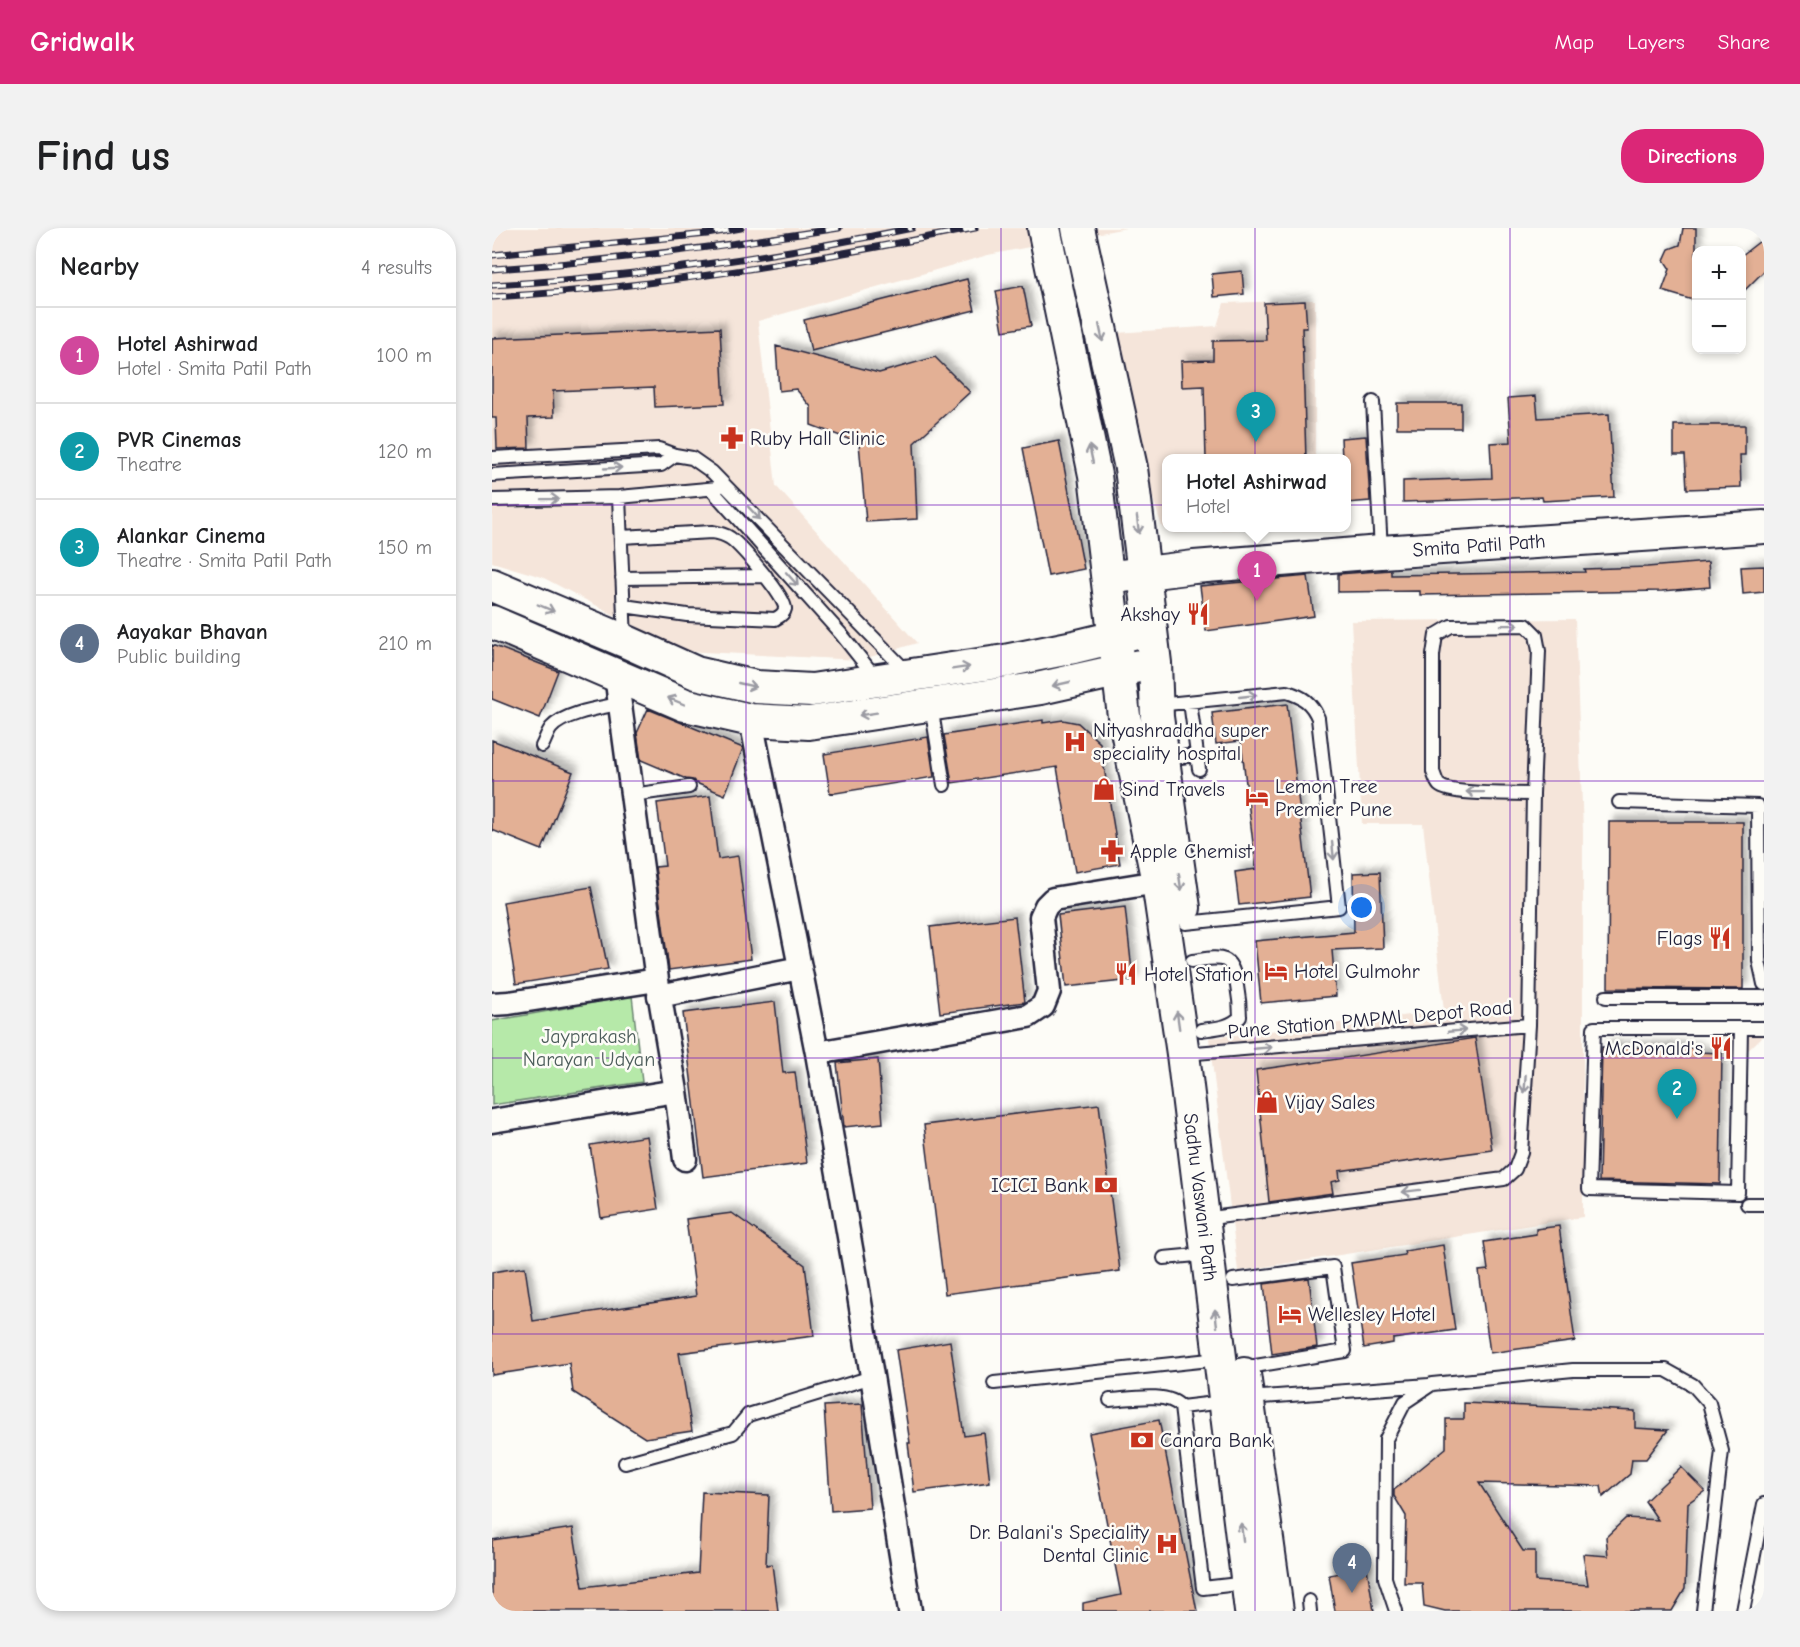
<!DOCTYPE html>
<html lang="en">
<head>
<meta charset="utf-8">
<style>
	body { margin:0; font-family:"Comic Neue",sans-serif; background:#f2f2f2; color:#202124 }
	.controls { position:absolute; right:18px; top:18px; display:grid; overflow:hidden; border-radius:12px; box-shadow:0 3px 9px #0003 }
	.controls button { width:54px; height:54px; display:grid; place-items:center; padding:0; border:0; border-bottom:2px solid #e0e0e0; background:#fff; color:#202124; font:30px sans-serif }
	.you { position:absolute; left:870px; top:680px; width:21px; height:21px; margin:-15px; border:4px solid #fff; border-radius:50%; background:#1a73e8; box-shadow:0 0 0 9px #1a73e833 }
	.badge { display:grid; place-items:center; width:39px; height:39px; border-radius:50%; background:#db2777; color:#fff; font-size:20px; font-weight:700 }
	.pin { position:absolute; translate:-50% -50px; filter:drop-shadow(0 2px 3px #0008) }
	.pin::after { content:''; position:absolute; top:32px; width:21px; height:18px; background:inherit; clip-path:polygon(0 0,100% 0,50% 100%) }
	.popup { position:absolute; left:670px; top:226px; width:189px; height:78px; box-sizing:border-box; display:grid; place-content:center; border-radius:12px; background:#fff; filter:drop-shadow(0 2px 4px #0005); font-size:20px; white-space:nowrap; color:#757577 }
	.popup b { font-size:22px; color:#202124 }
	.popup::after { content:''; position:absolute; left:50%; top:100%; margin-left:-12px; border:12px solid transparent; border-top-color:#fff }
	.list { margin:0; padding:0; list-style:none }
	h2 { display:flex; justify-content:space-between; align-items:center; height:78px; margin:0; padding:0 24px; font-size:26px }
	h2 small { font-size:20px; font-weight:400; color:#757577 }
	.list li { display:grid; grid-template-columns:39px 1fr auto; gap:18px; align-items:center; box-sizing:border-box; height:96px; padding:0 24px; border-top:2px solid #e0e0e0 }
	.list b { display:block; font-size:22px; white-space:nowrap }
	.list p { margin:0; font-size:20px; white-space:nowrap; color:#757577 }
	.list em { font-size:20px; font-style:normal; color:#757577 }
	.map { position:relative; flex:none; width:1272px; height:1383px; overflow:hidden; border-radius:24px }
	header { display:flex; align-items:center; gap:36px; box-sizing:border-box; height:84px; padding:0 30px; background:#db2777; color:#fff }
	header strong { font-size:28px }
	nav { display:flex; gap:33px; margin-inline-start:auto; font-size:21px }
	.intro { display:flex; align-items:center; justify-content:space-between; box-sizing:border-box; height:144px; padding:0 36px }
	h1 { margin:0; font-size:42px }
	.button { padding:15px 27px; border-radius:24px; background:#db2777; color:#fff; font-size:21px; font-weight:700 }
	main { display:flex; gap:36px; padding:0 36px }
	aside { flex:1; background:#fff; border-radius:24px; box-shadow:0 3px 9px #0003 }
	.map>svg:first-child { display:block }
	.built { fill:#f5e5da }
	.green { fill:#b6e9a9; stroke:#6c8672; stroke-width:1.5 }
	.building { fill:#e3b095; stroke:#22223b; stroke-width:1.5; filter:url(#shadow) }
	.lines { fill:none; stroke-linecap:round; stroke-linejoin:round }
	.lane-casing { stroke:#22223b; stroke-width:16 }
	.street-casing { stroke:#22223b; stroke-width:27 }
	.secondary-casing { stroke:#22223b; stroke-width:36 }
	.lane { stroke:#fdfcf7; stroke-width:12 }
	.street { stroke:#fdfcf7; stroke-width:22 }
	.secondary { stroke:#fdfcf7; stroke-width:32 }
	.rail-casing { stroke:#22223b; stroke-width:7 }
	.rail { stroke:#fdfcf7; stroke-width:4.5; stroke-dasharray:14; stroke-linecap:butt }
	.oneway { stroke:#9a9aa2 }
	.grid { fill:none; stroke:#7b2cbf; stroke-width:1.5; stroke-opacity:0.55 }
	.labels { text-anchor:middle; stroke-width:5; stroke-linejoin:round; paint-order:stroke }
	.poi-label { font-size:20px; fill:#22223b; stroke:#fdfcf7; text-anchor:start }
	.street-label { font-size:20px; fill:#22223b; stroke:#fdfcf7 }
	.park-label { font-size:20px; fill:#4e5e5c; stroke:#fdfcf7 }
</style>
</head>
<body>
<header>
<strong>Gridwalk</strong>
<nav><a>Map</a><a>Layers</a><a>Share</a></nav>
</header>
<div class="intro"><h1>Find us</h1><a class="button">Directions</a></div>
<main>
<aside>
<h2>Nearby<small>4 results</small></h2>
<ul class="list">
<li><span class="badge" style="background:#d1479c">1</span><div><b>Hotel Ashirwad</b><p>Hotel · Smita Patil Path</p></div><em>100 m</em></li>
<li><span class="badge" style="background:#0f9aa8">2</span><div><b>PVR Cinemas</b><p>Theatre</p></div><em>120 m</em></li>
<li><span class="badge" style="background:#0f9aa8">3</span><div><b>Alankar Cinema</b><p>Theatre · Smita Patil Path</p></div><em>150 m</em></li>
<li><span class="badge" style="background:#5c6f8a">4</span><div><b>Aayakar Bhavan</b><p>Public building</p></div><em>210 m</em></li>
</ul>
</aside>
<div class="map">
<svg width="1272" height="1383" viewBox="0 0 1272 1383">
	<defs>
		<filter id="shadow"><feDropShadow dx="5.5" dy="-5.5" stdDeviation="3" flood-color="#0004"/></filter>
	</defs>
	<rect width="100%" height="100%" fill="#fdfcf7"/>
	<filter id="ink" filterUnits="userSpaceOnUse"><feTurbulence type="fractalNoise" baseFrequency=".0167" numOctaves="2"/><feDisplacementMap in="SourceGraphic" scale="12" xChannelSelector="R" yChannelSelector="G"/><feConvolveMatrix kernelMatrix="1 2 1 2 8 2 1 2 1" color-interpolation-filters="sRGB"/></filter>
	<g filter="url(#ink)">
		<path class="built" d="M 0,0 L 634,0 L 496,27 L 266,93 L 284,258 L 425,415 L 368,432 L 191,423 L 50,349 L 0,334 Z
			M 823,72 L 823,230 L 675,230 L 675,300 L 766,300 L 683,305 L 670,299 L 645,220 L 624,105 L 725,98 L 732,75 Z
			M 1083,391 L 1091,603 L 1091,989 L 746,1043 L 717,810 L 952,783 L 931,596 L 870,596 L 859,393 Z
			M 1231,804 L 1239,805 L 1271,808 L 1243,835 L 1219,811 Z"/>
		<path class="green" d="M 140,768 L 150,854 L 0,877 L 0,793 Z"/>
		<path class="building" d="M 1191,0 L 1204,0 L 1204,73 L 1170,63 L 1178,41 L 1172,32 L 1177,21 L 1188,17 Z
			M 1272,10 L 1272,43 L 1250,65 L 1250,27 Z
			M 750,43 L 752,66 L 722,69 L 720,46 Z
			M 475,51 L 483,82 L 319,123 L 312,92 Z
			M 531,58 L 539,98 L 511,103 L 504,63 Z
			M 813,73 L 815,100 L 810,100 L 814,231 L 714,231 L 712,158 L 690,159 L 689,133 L 721,132 L 721,113 L 774,112 L 772,75 Z
			M 228,100 L 232,176 L 163,179 L 162,159 L 61,163 L 62,189 L 36,190 L 37,220 L 5,221 L 4,190 L 0,190 L 0,110 Z
			M 284,118 L 387,145 L 443,129 L 478,164 L 422,215 L 425,291 L 374,294 L 367,215 L 319,197 L 319,179 L 304,161 L 287,163 Z
			M 1044,168 L 1046,190 L 1117,186 L 1122,269 L 1051,273 L 1050,269 L 911,274 L 911,253 L 1000,250 L 998,215 L 1019,214 L 1016,170 Z
			M 905,175 L 969,175 L 969,200 L 905,200 Z
			M 1182,197 L 1253,197 L 1253,227 L 1248,227 L 1249,259 L 1195,261 L 1193,227 L 1182,227 Z
			M 874,208 L 878,273 L 855,275 L 855,231 L 850,231 L 849,210 Z
			M 567,213 L 592,341 L 556,348 L 531,220 Z
			M 1216,334 L 1218,359 L 1170,363 L 928,367 L 928,363 L 846,364 L 846,346 L 899,342 L 899,347 L 1093,344 L 1092,341 L 1155,339 Z
			M 1272,338 L 1272,364 L 1251,366 L 1249,339 Z
			M 816,348 L 822,388 L 714,403 L 708,358 Z
			M 0,417 L 66,443 L 48,490 L 0,471 Z
			M 795,476 L 818,669 L 747,677 L 743,644 L 764,641 L 749,513 L 724,516 L 720,485 Z
			M 156,481 L 251,520 L 233,567 L 204,555 L 201,552 L 194,551 L 149,532 L 145,505 Z
			M 551,492 L 551,495 L 571,492 L 586,495 L 608,515 L 628,636 L 583,644 L 565,539 L 460,555 L 452,507 Z
			M 436,509 L 442,549 L 338,566 L 332,526 Z
			M 0,512 L 81,544 L 50,622 L 0,602 Z
			M 218,568 L 226,631 L 246,628 L 259,731 L 177,742 L 163,639 L 173,638 L 165,575 Z
			M 1117,594 L 1251,594 L 1251,761 L 1116,760 Z
			M 888,644 L 891,720 L 840,722 L 844,768 L 769,775 L 763,713 L 862,704 L 861,645 Z
			M 99,659 L 116,741 L 24,756 L 11,674 Z
			M 633,679 L 641,752 L 574,759 L 566,687 Z
			M 523,689 L 533,774 L 448,785 L 438,699 Z
			M 283,774 L 291,845 L 303,844 L 315,935 L 211,949 L 191,785 Z
			M 983,810 L 1000,922 L 847,943 L 848,952 L 839,954 L 841,965 L 777,974 L 764,842 L 820,834 L 820,835 Z
			M 1110,819 L 1204,820 L 1204,824 L 1230,825 L 1228,956 L 1107,953 Z
			M 386,831 L 391,895 L 352,899 L 345,835 Z
			M 607,876 L 628,1043 L 453,1066 L 432,897 Z
			M 155,908 L 166,981 L 109,990 L 98,917 Z
			M 240,985 L 313,1037 L 322,1108 L 187,1125 L 200,1203 L 153,1210 L 81,1164 L 77,1135 L 0,1147 L 0,1044 L 33,1039 L 41,1093 L 204,1068 L 194,991 Z
			M 1067,998 L 1083,1113 L 998,1125 L 987,1043 L 996,1042 L 992,1014 L 1044,1006 L 1044,1001 Z
			M 951,1017 L 963,1102 L 901,1111 L 901,1115 L 872,1120 L 859,1035 L 913,1027 L 912,1023 Z
			M 817,1050 L 825,1119 L 780,1126 L 772,1056 Z
			M 458,1113 L 472,1208 L 492,1205 L 498,1254 L 422,1264 L 416,1215 L 418,1215 L 404,1122 Z
			M 972,1175 L 1143,1183 L 1143,1200 L 1176,1202 L 1154,1231 L 1140,1231 L 1138,1246 L 1111,1269 L 1109,1258 L 987,1255 L 1031,1323 L 1043,1323 L 1043,1353 L 1096,1357 L 1091,1326 L 1116,1328 L 1114,1309 L 1134,1290 L 1166,1292 L 1153,1273 L 1189,1239 L 1213,1263 L 1196,1275 L 1193,1361 L 1180,1383 L 953,1383 L 932,1378 L 930,1355 L 912,1355 L 914,1288 L 902,1268 L 902,1262 L 954,1220 L 954,1191 L 972,1191 Z
			M 370,1176 L 378,1280 L 339,1283 L 332,1178 Z
			M 667,1192 L 705,1383 L 591,1383 L 591,1375 L 629,1367 L 597,1205 Z
			M 210,1264 L 277,1267 L 274,1337 L 280,1336 L 286,1383 L 0,1383 L 0,1312 L 81,1300 L 91,1359 L 206,1345 Z
			M 875,1340 L 882,1383 L 843,1383 L 837,1347 Z"/>
		<g class="lines">
			<g class="lane-casing">
				<path id="lane" d="M 881,174 L 889,322
					M 0,230 L 167,221 L 183,227 L 200,230 L 220,244 L 416,445
					M 0,247 L 169,237 L 183,227
					M 219,261 L 349,406 L 384,450
					M 127,269 L 133,412
					M 0,272 L 127,269 L 226,260
					M 129,309 L 220,304 C 227,305 232,306 238,310 C 248,317 295,370 293,381 C 292,386 287,389 283,391 L 195,387 L 132,378
					M 130,350 L 274,348
					M 698,474 L 707,541
					M 665,477 L 795,464 C 811,469 819,474 826,490 L 847,679 L 694,695
					M 439,478 L 452,557
					M 50,518 C 53,513 55,505 59,500 C 72,485 108,480 127,476
					M 672,531 L 705,527
					M 140,567 L 197,559
					M 1127,574 L 1266,578 L 1267,733 L 1272,756
					M 700,733 C 710,732 723,728 733,732 C 745,737 748,777 748,789 C 738,800 723,800 709,802
					M 1114,769 L 1272,769
					M 1249,800 L 1246,965 L 1097,961 L 1102,800 L 1272,800
					M 692,826 L 1037,797
					M 1255,976 L 1272,976
					M 712,991 L 1012,951 L 1023,941 L 1029,925 L 1037,797 L 1041,566 L 1047,423 L 1044,407 L 1034,397 L 959,398 L 944,407 L 941,427 L 941,544 C 943,548 944,554 947,557 C 959,568 1023,565 1041,566
					M 672,1030 L 715,1026
					M 741,1052 L 841,1039 L 853,1123 L 751,1140
					M 502,1155 L 727,1131
					M 756,1170 L 937,1157
					M 618,1172 C 637,1171 676,1163 689,1179 L 711,1360 L 755,1355
					M 689,1179 L 732,1174
					M 133,1235 L 241,1205 L 256,1187 L 380,1149
					M 817,1373 L 818,1383
					M 904,1383 L 893,1350 L 894,1211 L 913,1174 L 940,1156 L 1081,1142 L 1174,1142 L 1201,1157 L 1217,1175 L 1230,1223 L 1211,1383
					M 1251,1383 L 1272,1276"/>
			</g>
			<g class="street-casing">
				<path id="street" d="M 124,447 L 165,752 L 184,863 L 193,931
					M 259,492 L 325,825 L 363,1043 L 418,1383
					M 167,768 L 308,740
					M 0,776 L 17,775 L 165,752
					M 325,825 L 536,788 L 551,778 L 557,763 L 549,689 L 554,678 L 561,671 L 666,654
					M 0,893 L 184,863"/>
			</g>
			<g class="secondary-casing">
				<path id="secondary" d="M 552,0 L 603,247 L 632,488 L 666,654 L 691,826 L 759,1383
					M 586,0 L 639,240 L 663,435 L 665,489 L 692,680
					M 630,348 L 702,339 L 889,324 L 1272,299
					M 0,357 L 133,413 L 204,445 L 264,459 L 320,462 L 513,433 L 582,419 L 640,405
					M 0,394 L 193,477 L 259,492 L 317,495 L 549,460 L 647,438
					M 752,1146 L 785,1383"/>
			</g>
			<use href="#lane" class="lane"/>
			<use href="#street" class="street"/>
			<use href="#secondary" class="secondary"/>
			<g class="rail-casing">
				<path id="rail" d="M 0,27 L 215,6 L 249,0
					M 0,41 C 116,34 232,18 347,0
					M 0,57 C 141,49 282,29 420,0
					M 0,69 C 163,60 323,32 483,0"/>
			</g>
			<use href="#rail" class="rail"/>
		</g>
		<defs><path id="oneway-shaft" d="M-6 0H5M1.5-3L5.5 0L1.5 3" fill="none" stroke-width="1.6" stroke-linecap="round" stroke-linejoin="round" transform="scale(1.5)"/></defs>
		<g class="oneway">
			<use href="#oneway-shaft" transform="translate(609 105) rotate(78)"/>
			<use href="#oneway-shaft" transform="translate(599 226) rotate(-102)"/>
			<use href="#oneway-shaft" transform="translate(121 240) rotate(-3)"/>
			<use href="#oneway-shaft" transform="translate(58 271) rotate(-1)"/>
			<use href="#oneway-shaft" transform="translate(262 285) rotate(47)"/>
			<use href="#oneway-shaft" transform="translate(646 297) rotate(83)"/>
			<use href="#oneway-shaft" transform="translate(300 351) rotate(48)"/>
			<use href="#oneway-shaft" transform="translate(54 380) rotate(23)"/>
			<use href="#oneway-shaft" transform="translate(1018 397) rotate(-1)"/>
			<use href="#oneway-shaft" transform="translate(469 440) rotate(-9)"/>
			<use href="#oneway-shaft" transform="translate(569 456) rotate(167)"/>
			<use href="#oneway-shaft" transform="translate(255 457) rotate(13)"/>
			<use href="#oneway-shaft" transform="translate(756 468) rotate(-6)"/>
			<use href="#oneway-shaft" transform="translate(184 473) rotate(-157)"/>
			<use href="#oneway-shaft" transform="translate(376 486) rotate(171)"/>
			<use href="#oneway-shaft" transform="translate(983 564) rotate(-179)"/>
			<use href="#oneway-shaft" transform="translate(841 623) rotate(84)"/>
			<use href="#oneway-shaft" transform="translate(688 654) rotate(82)"/>
			<use href="#oneway-shaft" transform="translate(686 792) rotate(-98)"/>
			<use href="#oneway-shaft" transform="translate(965 803) rotate(-5)"/>
			<use href="#oneway-shaft" transform="translate(771 820) rotate(-5)"/>
			<use href="#oneway-shaft" transform="translate(1033 856) rotate(94)"/>
			<use href="#oneway-shaft" transform="translate(919 963) rotate(173)"/>
			<use href="#oneway-shaft" transform="translate(724 1090) rotate(-97)"/>
			<use href="#oneway-shaft" transform="translate(750 1304) rotate(-97)"/>
		</g>
	</g>
	<path class="grid" d="M 254,0 L 254,1383M 509,0 L 509,1383M 763,0 L 763,1383M 1018,0 L 1018,1383M 0,277 L 1272,277M 0,553 L 1272,553M 0,830 L 1272,830M 0,1106 L 1272,1106"/>
	<defs>
		<g id="pharmacy-bare" transform="scale(1.8)"><path d="M-2-6h4v4h4v4h-4v4h-4v-4h-4v-4h4Z" fill="#c8321e" stroke="#fdfcf7" stroke-width="2.5" paint-order="stroke"/></g>
		<g id="restaurant-bare" transform="scale(1.8)"><path d="M-5-6h1v4h1v-4h1v4h1v-4h1v5L-1.5 .5V6h-2V.5L-5-1ZM5-6V6H3V1.5H1.5Q1.5-4 5-6Z" fill="#c8321e" stroke="#fdfcf7" stroke-width="2.5" paint-order="stroke"/></g>
		<g id="hospital-bare" transform="scale(1.8)"><path d="M-5-5h3v3.5h4V-5h3V5h-3V1.5h-4V5h-3Z" fill="#c8321e" stroke="#fdfcf7" stroke-width="2.5" paint-order="stroke"/></g>
		<g id="shop-bare" transform="scale(1.8)"><path d="M-5-2.5h2.3a2.7 3.5 0 0 1 5.4 0H5L5.5 6h-11ZM-1.5-2.5h3a1.5 2.3 0 0 0-3 0Z" fill="#c8321e" stroke="#fdfcf7" stroke-width="2.5" paint-order="stroke"/></g>
		<g id="hotel-bare" transform="scale(1.8)"><path d="M-6-4.5h1.5V1H6V5H4.5V3h-9V5H-6ZM-4 0a1.8 1.8 0 1 1 3.6 0ZM.5 0V-2.5h3Q6-2.5 6 0Z" fill="#c8321e" stroke="#fdfcf7" stroke-width="2.5" paint-order="stroke"/></g>
		<g id="bank-bare" transform="scale(1.8)"><path d="M-6-4H6V4H-6ZM0-2.3a2.3 2.3 0 1 0 0 4.6a2.3 2.3 0 1 0 0-4.6Z" fill="#c8321e" stroke="#fdfcf7" stroke-width="2.5" paint-order="stroke"/></g>
	</defs>
	<g fill-rule="evenodd">
		<use href="#pharmacy-bare" x="240" y="210"/>
		<use href="#restaurant-bare" x="706" y="386"/>
		<use href="#hospital-bare" x="583" y="514"/>
		<use href="#shop-bare" x="612" y="561"/>
		<use href="#hotel-bare" x="765" y="569"/>
		<use href="#pharmacy-bare" x="620" y="623"/>
		<use href="#restaurant-bare" x="1228" y="710"/>
		<use href="#hotel-bare" x="784" y="743"/>
		<use href="#restaurant-bare" x="634" y="746"/>
		<use href="#restaurant-bare" x="1229" y="820"/>
		<use href="#shop-bare" x="775" y="874"/>
		<use href="#bank-bare" x="614" y="957"/>
		<use href="#hotel-bare" x="798" y="1086"/>
		<use href="#bank-bare" x="650" y="1212"/>
		<use href="#hospital-bare" x="675" y="1316"/>
	</g>
	<g class="labels">
		<g class="poi-label">
			<text x="258" y="217">Ruby Hall Clinic</text>
			<text x="688" y="393" text-anchor="end">Akshay</text>
			<text x="601" y="509">Nityashraddha super<tspan x="601" dy="23">speciality hospital</tspan></text>
			<text x="783" y="565">Lemon Tree<tspan x="783" dy="23">Premier Pune</tspan></text>
			<text x="630" y="568">Sind Travels</text>
			<text x="638" y="630">Apple Chemist</text>
			<text x="1210" y="717" text-anchor="end">Flags</text>
			<text x="802" y="750">Hotel Gulmohr</text>
			<text x="652" y="753">Hotel Station</text>
			<text x="1211" y="827" text-anchor="end">McDonald's</text>
			<text x="793" y="881">Vijay Sales</text>
			<text x="596" y="964" text-anchor="end">ICICI Bank</text>
			<text x="816" y="1093">Wellesley Hotel</text>
			<text x="668" y="1219">Canara Bank</text>
			<text x="657" y="1311" text-anchor="end">Dr. Balani's Speciality<tspan x="657" dy="23">Dental Clinic</tspan></text>
		</g>
		<g class="street-label">
			<text transform="translate(987 317) rotate(-4)" y="7">Smita Patil Path</text>
			<text transform="translate(878 791) rotate(-5)" y="7">Pune Station PMPML Depot Road</text>
			<text transform="translate(709 969) rotate(83)" y="7">Sadhu Vaswani Path</text>
		</g>
		<g class="park-label">
			<text x="97" y="815">Jayprakash<tspan x="97" dy="23">Narayan Udyan</tspan></text>
		</g>
	</g>
</svg>
<div class="controls">
<button>+</button>
<button>−</button>
</div>
<div class="you"></div>
<div class="pin badge" style="left:765px;top:373px;background:#d1479c">1</div>
<div class="popup"><b>Hotel Ashirwad</b>Hotel</div>
<div class="pin badge" style="left:1185px;top:891px;background:#0f9aa8">2</div>
<div class="pin badge" style="left:764px;top:214px;background:#0f9aa8">3</div>
<div class="pin badge" style="left:860px;top:1365px;background:#5c6f8a">4</div>
</div>
</main>
</body>
</html>
